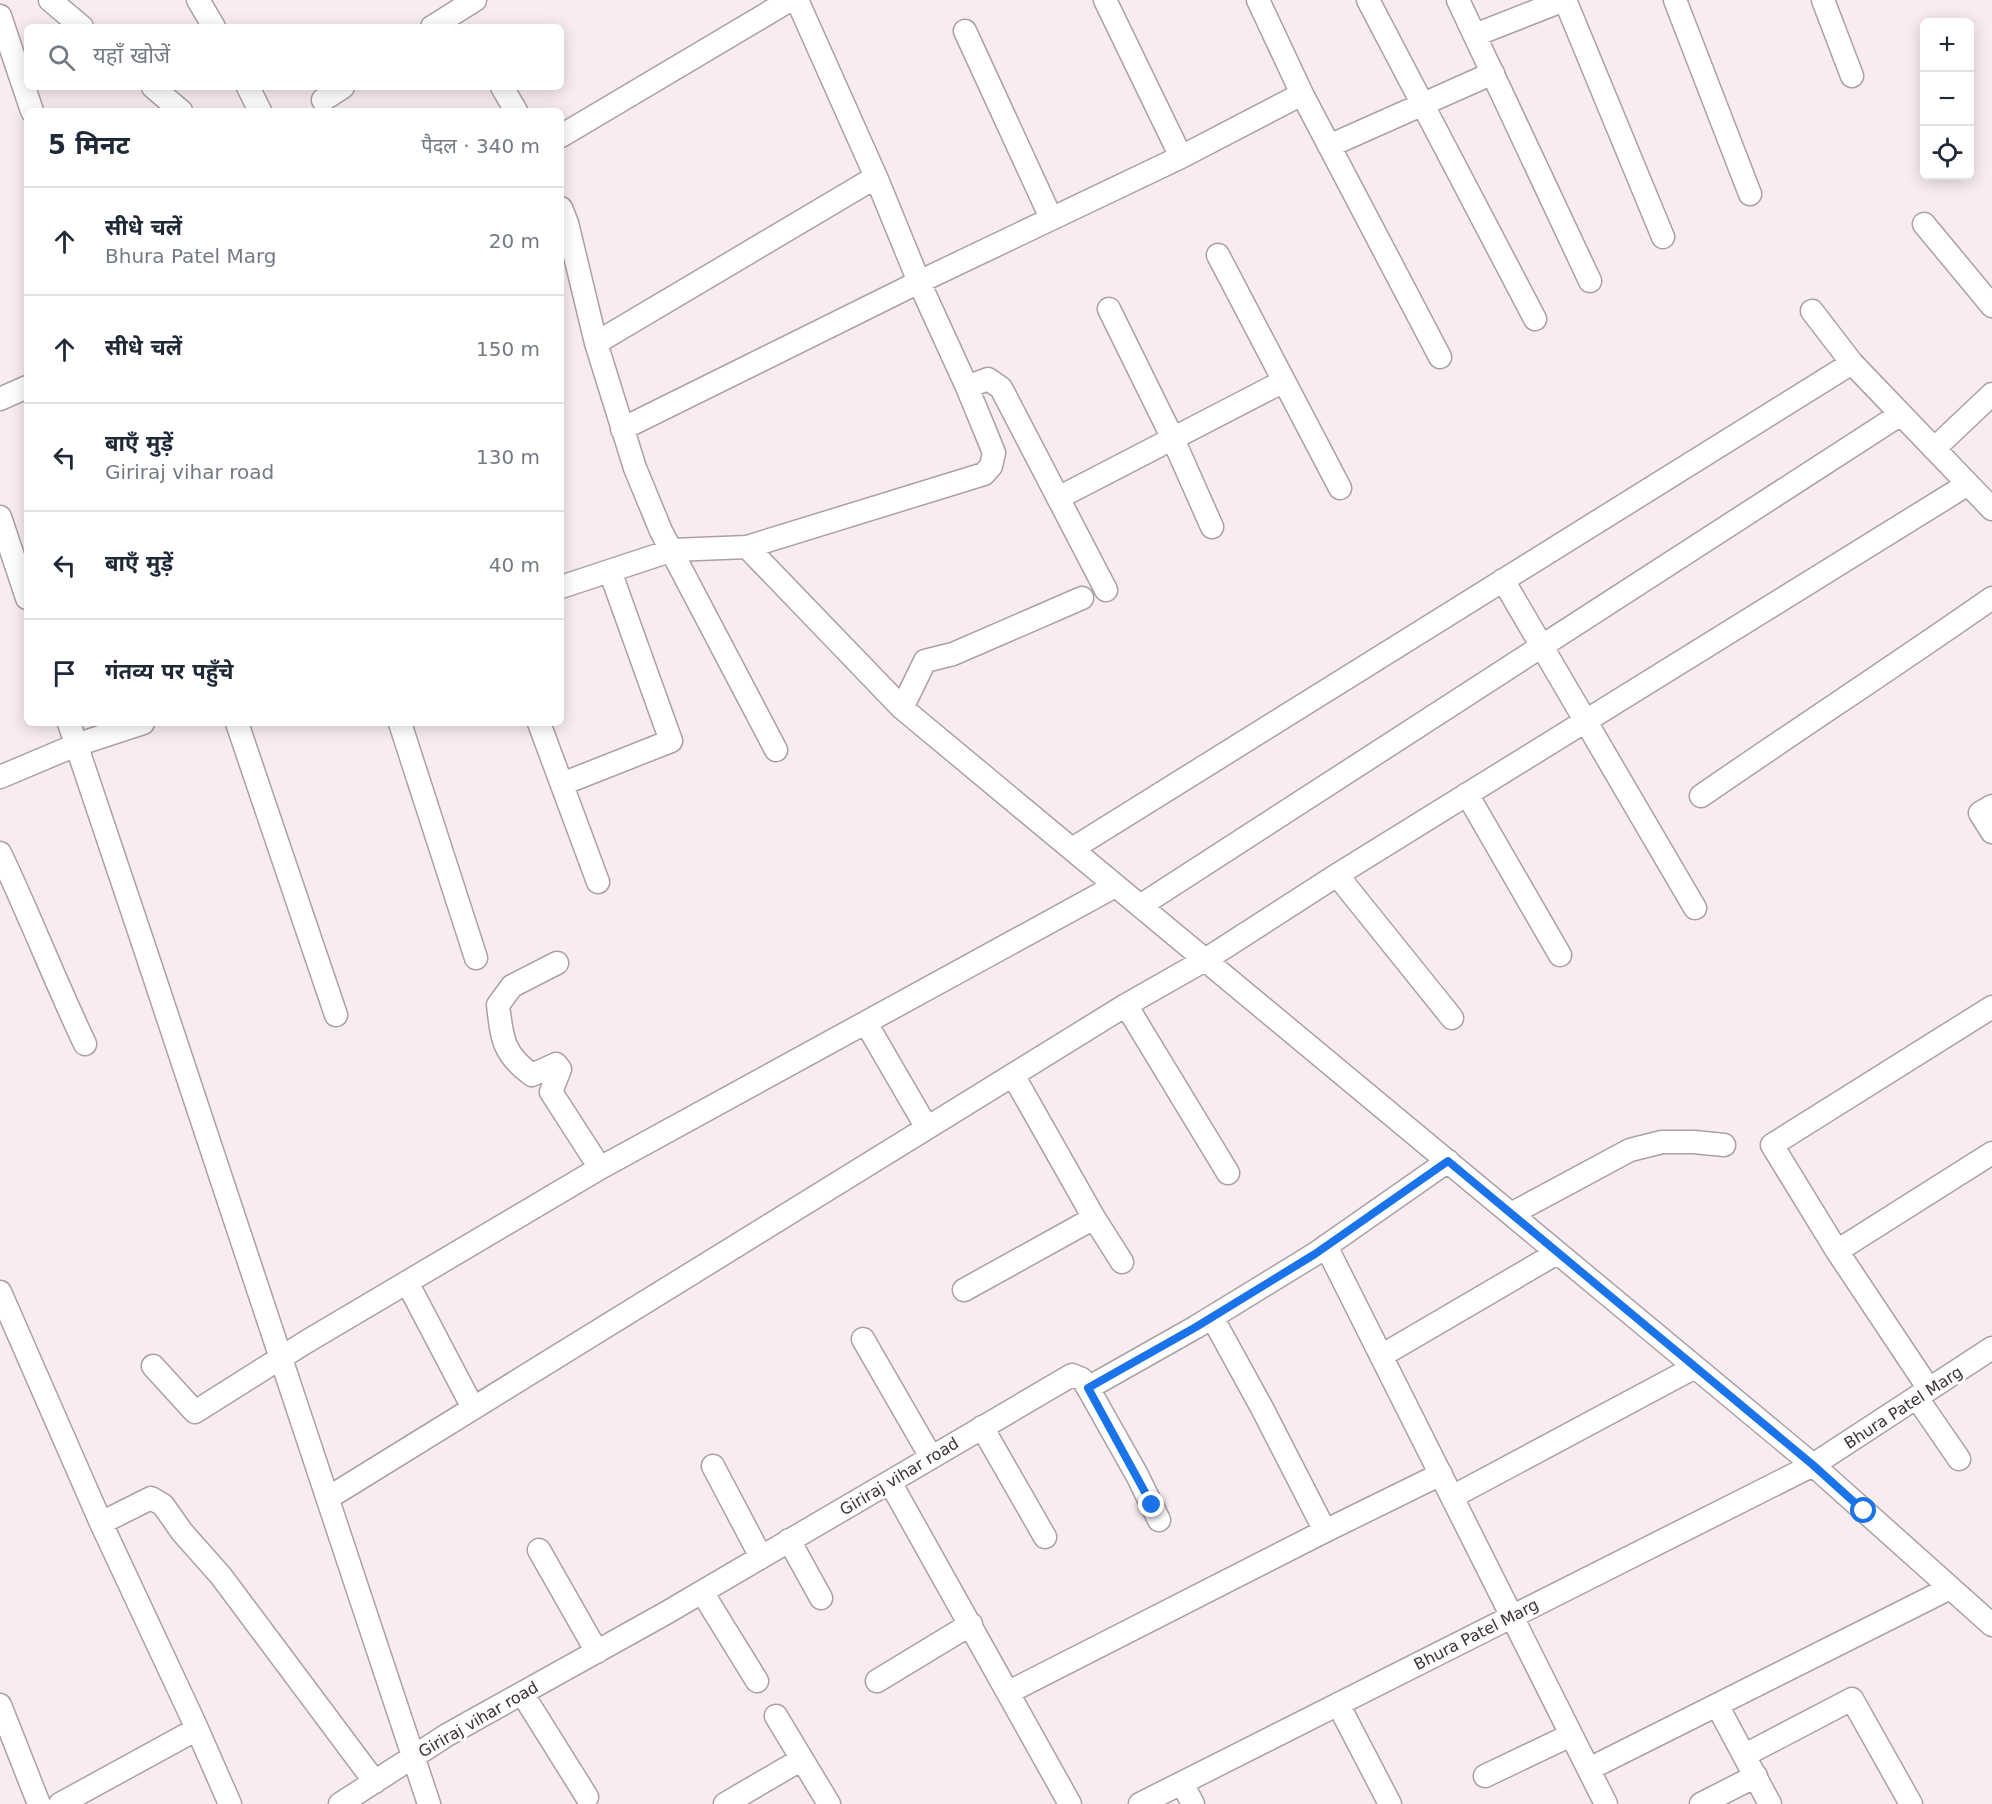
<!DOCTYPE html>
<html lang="hi">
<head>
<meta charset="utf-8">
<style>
	body { margin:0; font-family:"DejaVu Sans","Noto Sans Devanagari",sans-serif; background:#f6f6f7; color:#1f2937 }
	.controls { position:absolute; right:18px; top:18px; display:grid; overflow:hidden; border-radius:9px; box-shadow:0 3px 15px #0003 }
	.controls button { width:54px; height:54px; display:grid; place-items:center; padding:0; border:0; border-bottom:2px solid #e0e1e3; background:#fff; color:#1f2937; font:30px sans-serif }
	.stop { position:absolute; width:18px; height:18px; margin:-14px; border:4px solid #1a73e8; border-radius:50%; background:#fff }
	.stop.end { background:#1a73e8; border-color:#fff; box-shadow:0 2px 6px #0008 }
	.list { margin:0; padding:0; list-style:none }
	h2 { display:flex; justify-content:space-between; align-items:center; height:78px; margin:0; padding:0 24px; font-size:26px }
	h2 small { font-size:20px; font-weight:400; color:#747a83 }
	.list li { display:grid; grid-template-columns:39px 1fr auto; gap:18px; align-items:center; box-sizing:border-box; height:108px; padding:0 24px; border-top:2px solid #e0e1e3 }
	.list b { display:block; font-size:22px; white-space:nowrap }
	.list p { margin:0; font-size:20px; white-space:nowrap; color:#747a83 }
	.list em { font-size:20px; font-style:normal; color:#747a83 }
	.icon { flex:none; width:33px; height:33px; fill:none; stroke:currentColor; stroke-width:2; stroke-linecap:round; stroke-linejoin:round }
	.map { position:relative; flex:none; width:1992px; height:1804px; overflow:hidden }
	.search { position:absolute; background:#fff; box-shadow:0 3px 15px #0003; left:24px; top:24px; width:540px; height:66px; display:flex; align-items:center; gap:15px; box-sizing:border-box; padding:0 21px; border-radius:9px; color:#747a83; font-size:22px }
	.panel { position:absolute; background:#fff; box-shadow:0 3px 15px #0003; left:24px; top:108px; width:540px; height:618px; border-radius:9px }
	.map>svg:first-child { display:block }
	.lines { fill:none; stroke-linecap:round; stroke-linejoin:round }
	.minor-casing { stroke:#aca0a4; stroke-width:25 }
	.minor { stroke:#fff; stroke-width:22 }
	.route { stroke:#1a73e8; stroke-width:8 }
	.labels { text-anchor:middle; stroke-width:6; stroke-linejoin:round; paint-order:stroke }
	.street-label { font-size:16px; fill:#393436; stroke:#fefcfd }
</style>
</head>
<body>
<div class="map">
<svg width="1992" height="1804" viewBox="0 0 1992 1804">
	<rect width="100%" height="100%" fill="#f8ecef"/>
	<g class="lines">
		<g class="minor-casing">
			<path id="minor" d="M 50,0 L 82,27
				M 198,0 L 214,27
				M 1105,0 L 1181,157
				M 1258,0 L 1302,94 L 1440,357
				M 1368,0 L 1535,319
				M 1458,0 L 1590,281
				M 1565,0 L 1663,237
				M 1675,0 L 1750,194
				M 1823,0 L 1852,76
				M 0,16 L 32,111
				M 432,27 L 475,0
				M 965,31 L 1051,218
				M 1475,35 L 1564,0
				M 153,87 L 181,111
				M 248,87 L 260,111
				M 502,87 L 516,111
				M 323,100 L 343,87
				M 561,136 L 790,0
				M 1329,146 L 1493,73
				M 561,208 L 567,223 L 596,343 L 635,468 L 661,531 L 776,750
				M 1924,224 L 1992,306
				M 1218,255 L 1340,488
				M 1109,309 L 1173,439 L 1212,527
				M 1812,311 L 1852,363 L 1992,509
				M 596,343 L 876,177
				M 967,387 L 988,379 L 1001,388 L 1106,590
				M 0,399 L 27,387
				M 622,429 L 919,282 L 1181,157 L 1302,94
				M 1934,449 L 1992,394
				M 1058,498 L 1284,381
				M 0,517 L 27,598
				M 747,547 L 902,708 L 925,661 L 953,654 L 1082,598
				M 1503,580 L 1695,908
				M 561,587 L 673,550 L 747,547 L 984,474 L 991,466 L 994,453 L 988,438 L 967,387 L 919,282 L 876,177 L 797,0
				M 902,708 L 1813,1465 L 1992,1625
				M 69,723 L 144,946 L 429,1804
				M 237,723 L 336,1015
				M 400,723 L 476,958
				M 539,723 L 598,882
				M 0,777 L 76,745 L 143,723
				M 562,784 L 671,741 L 610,571
				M 1467,794 L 1560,955
				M 1701,796 C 1798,729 1896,665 1992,598
				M 1992,806 L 1980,813 L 1992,832
				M 1072,849 L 1852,363
				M 0,853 C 30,916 55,981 85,1044
				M 1337,875 L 1452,1018
				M 1140,906 L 1901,414
				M 557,963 L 512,986 L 498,1005 C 502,1039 503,1054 532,1075 L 556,1064 L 560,1069 L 551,1092 L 600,1168
				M 1126,1005 L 1228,1173
				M 866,1023 L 927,1128
				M 1511,1214 L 1630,1150 L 1662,1142 L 1694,1142 L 1724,1145
				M 1094,1218 L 1122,1262
				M 1326,1246 L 1606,1804
				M 1837,1251 L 1992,1153
				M 407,1282 L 473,1408
				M 964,1290 L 1094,1218 L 1013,1075
				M 0,1292 L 101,1523 L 194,1722 L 230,1804
				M 1212,1317 L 1262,1408 L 1325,1531
				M 863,1339 L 931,1457
				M 1381,1356 L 1557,1253
				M 153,1366 L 195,1412 L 306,1342 L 600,1168 L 1115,886
				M 1088,1388 L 1137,1475 L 1159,1520
				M 1929,1389 L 1837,1251 L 1772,1145 L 1992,1007
				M 1917,1398 L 1959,1459
				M 982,1427 L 1045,1537
				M 713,1466 L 761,1557
				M 890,1482 L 1070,1804
				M 1452,1497 L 1695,1367
				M 328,1498 L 1126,1005 L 1205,960 L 1337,875 L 1968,484
				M 101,1523 L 151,1498 L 163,1505 L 182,1532 L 221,1576 L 375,1782
				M 789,1540 L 821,1598
				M 539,1550 L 597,1652
				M 702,1592 L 757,1681
				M 877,1681 L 971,1624
				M 1009,1692 L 1325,1531 L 1441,1474
				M 522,1693 L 587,1797
				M 1338,1704 L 1390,1804
				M 0,1705 L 39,1804
				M 1717,1705 L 1770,1804
				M 776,1716 L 829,1804
				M 1745,1755 L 1852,1699 L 1911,1804
				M 1589,1769 L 1950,1588
				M 1485,1776 L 1571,1735
				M 1182,1783 L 1193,1804
				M 60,1804 L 197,1729
				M 340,1804 L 447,1735 L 666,1613 L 1072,1375 L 1082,1379 L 1088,1388 L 1196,1327 L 1315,1254 L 1448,1161
				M 725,1804 L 802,1759
				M 1140,1804 L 1813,1465 L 1992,1348
				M 1701,1804 L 1756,1776"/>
		</g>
		<use href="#minor" class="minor"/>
	</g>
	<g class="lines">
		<path class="route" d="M 1152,1505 L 1088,1388 L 1196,1327 L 1315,1254 L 1448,1161 L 1813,1465 L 1864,1511"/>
	</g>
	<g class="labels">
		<g class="street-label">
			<text transform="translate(1903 1407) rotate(-33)" y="6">Bhura Patel Marg</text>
			<text transform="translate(899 1476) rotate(-31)" y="6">Giriraj vihar road</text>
			<text transform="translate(1476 1634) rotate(-27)" y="6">Bhura Patel Marg</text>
			<text transform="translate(478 1719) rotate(-30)" y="6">Giriraj vihar road</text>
		</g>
	</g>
</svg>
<div class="controls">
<button>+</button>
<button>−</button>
<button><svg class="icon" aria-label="locate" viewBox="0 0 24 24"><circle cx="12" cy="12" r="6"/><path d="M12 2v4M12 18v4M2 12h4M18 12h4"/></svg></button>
</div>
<div class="stop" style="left:1864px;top:1511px"></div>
<div class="stop end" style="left:1152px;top:1505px"></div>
<div class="search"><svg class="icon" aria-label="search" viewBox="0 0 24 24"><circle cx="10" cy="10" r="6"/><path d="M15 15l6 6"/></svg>यहाँ खोजें</div>
<section class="panel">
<h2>5 मिनट<small>पैदल · 340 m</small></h2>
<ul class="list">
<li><svg class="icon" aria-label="ahead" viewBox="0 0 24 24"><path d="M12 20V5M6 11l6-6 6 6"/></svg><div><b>सीधे चलें</b><p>Bhura Patel Marg</p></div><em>20 m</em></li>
<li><svg class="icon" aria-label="ahead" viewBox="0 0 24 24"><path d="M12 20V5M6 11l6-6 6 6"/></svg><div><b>सीधे चलें</b></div><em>150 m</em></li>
<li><svg class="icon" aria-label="left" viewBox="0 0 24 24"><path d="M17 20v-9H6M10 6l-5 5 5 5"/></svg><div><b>बाएँ मुड़ें</b><p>Giriraj vihar road</p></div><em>130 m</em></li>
<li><svg class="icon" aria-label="left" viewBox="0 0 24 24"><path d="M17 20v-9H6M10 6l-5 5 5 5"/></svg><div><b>बाएँ मुड़ें</b></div><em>40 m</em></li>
<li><svg class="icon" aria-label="arrive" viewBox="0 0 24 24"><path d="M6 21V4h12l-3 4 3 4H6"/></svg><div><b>गंतव्य पर पहुँचे</b></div></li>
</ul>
</section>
</div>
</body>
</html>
